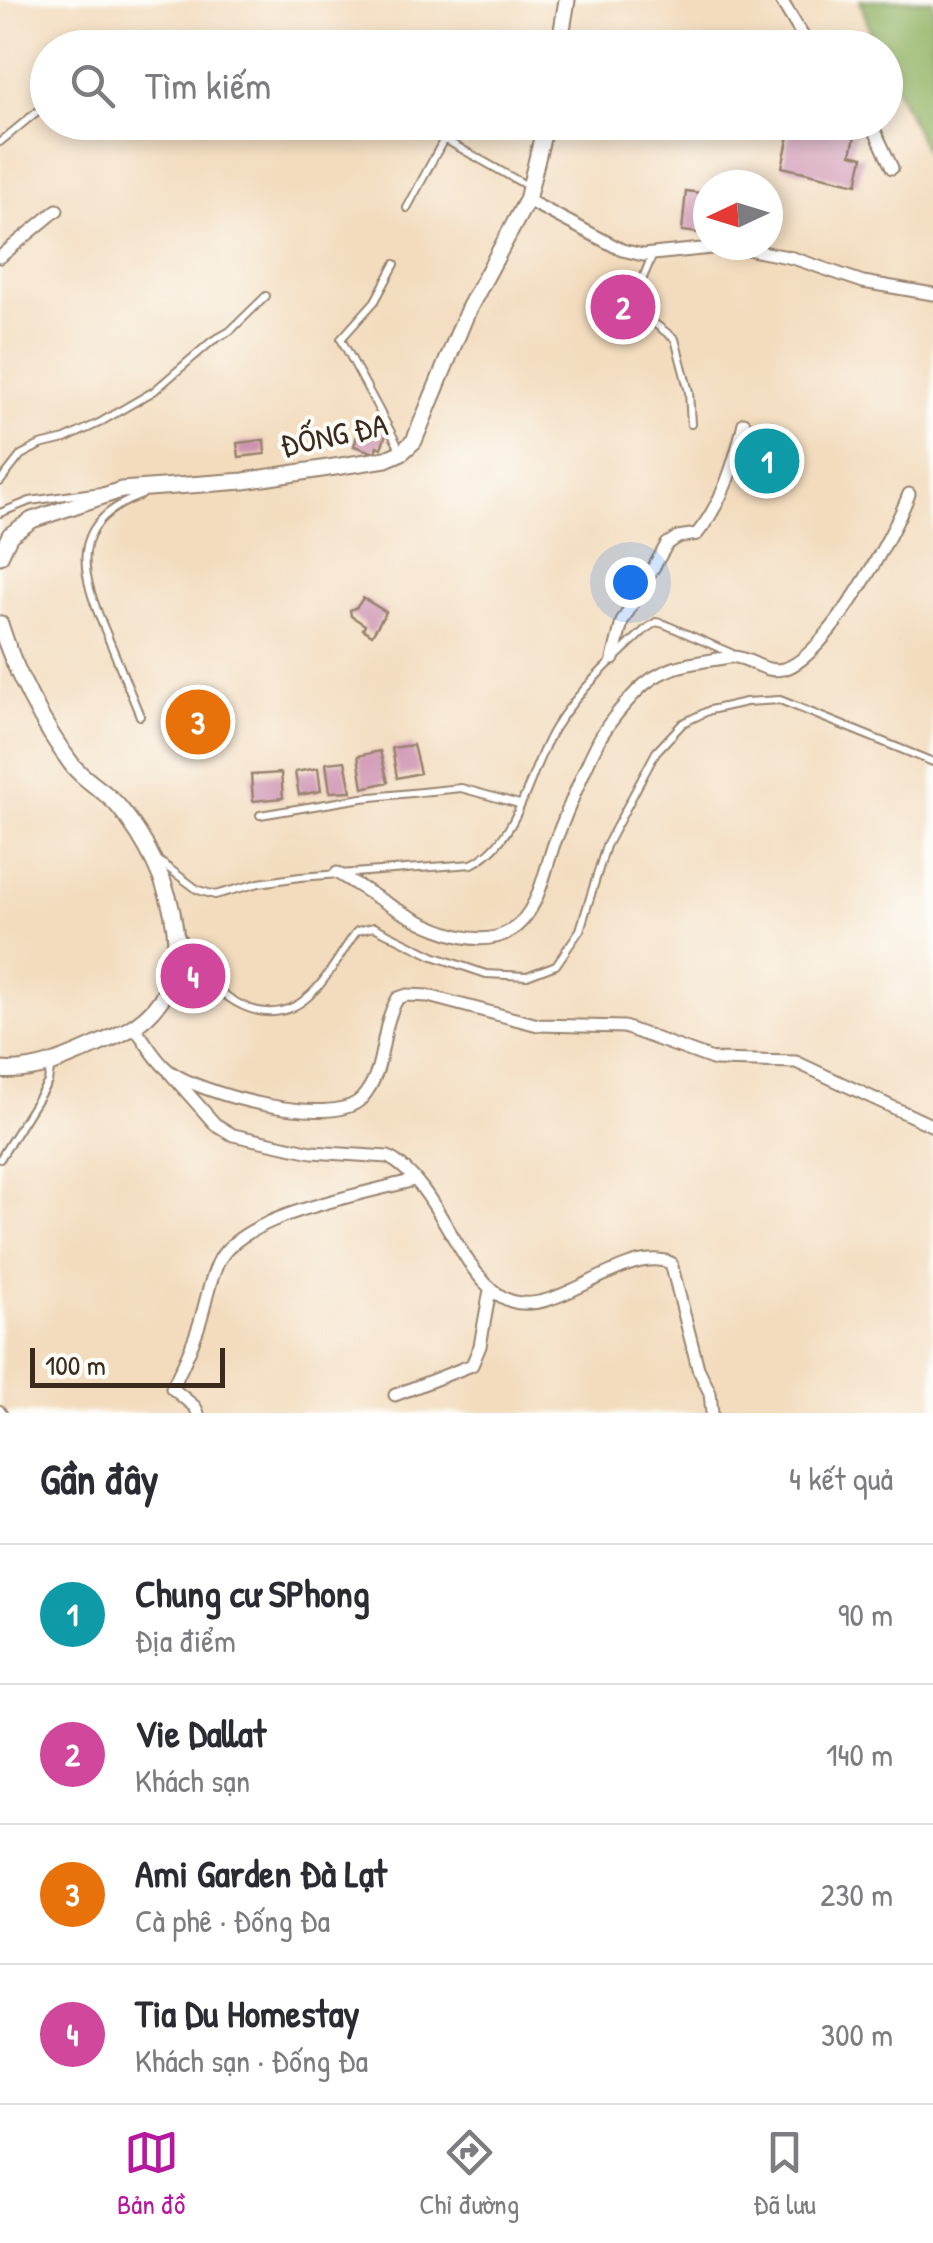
<!DOCTYPE html>
<html lang="vi">
<head>
<meta charset="utf-8">
<style>
	body { margin:0; font-family:"Patrick Hand",sans-serif; background:#f2f2f3; color:#2b2b33 }
	.compass { position:absolute; left:693px; top:170px; width:90px; height:90px; border-radius:50%; background:#fff; box-shadow:0 5px 15px #0003; rotate:266deg }
	.scale { position:absolute; left:30px; bottom:25px; width:195px; box-sizing:border-box; padding-left:10px; border:5px solid #3b2a1e; border-top:0; font-size:28px; line-height:35px; white-space:nowrap; color:#3b2a1e; -webkit-text-stroke:8px #fdfcf7; paint-order:stroke }
	.you { position:absolute; left:630px; top:582px; width:35px; height:35px; margin:-25px; border:8px solid #fff; border-radius:50%; background:#1a73e8; box-shadow:0 0 0 15px #1a73e833 }
	.badge { display:grid; place-items:center; width:65px; height:65px; border-radius:50%; background:#b5179e; color:#fff; font-size:32px; font-weight:700 }
	.pin { position:absolute; translate:-50% -50%; border:5px solid #fff; box-shadow:0 2px 10px #0006 }
	.list { margin:0; padding:0; list-style:none }
	h2 { display:flex; justify-content:space-between; align-items:center; height:130px; margin:0; padding:0 40px; font-size:42px }
	h2 small { font-size:32px; font-weight:400; color:#7c7c81 }
	.list li { display:grid; grid-template-columns:65px 1fr auto; gap:30px; align-items:center; box-sizing:border-box; height:140px; padding:0 40px; border-top:2px solid #e1e1e2 }
	.list b { display:block; font-size:38px; white-space:nowrap }
	.list p { margin:0; font-size:32px; white-space:nowrap; color:#7c7c81 }
	.list em { font-size:32px; font-style:normal; color:#7c7c81 }
	.icon { flex:none; width:55px; height:55px; fill:none; stroke:currentColor; stroke-width:2; stroke-linecap:round; stroke-linejoin:round }
	.map { position:relative; flex:none; width:933px; height:1413px; overflow:hidden }
	.search { position:absolute; background:#fff; box-shadow:0 5px 15px #0003; left:30px; right:30px; top:30px; height:110px; display:flex; align-items:center; gap:25px; box-sizing:border-box; padding:0 35px; border-radius:55px; color:#7c7c81; font-size:38px }
	.sheet { height:690px; background:#fff }
	nav { display:flex; justify-content:space-around; align-items:center; box-sizing:border-box; height:140px; border-top:2px solid #e1e1e2; background:#fff; font-size:28px; color:#7c7c81 }
	nav a { display:grid; justify-items:center; gap:5px }
	nav .on { color:#b5179e }
	.map>svg:first-child { display:block }
	.forest { fill:#94b669; stroke:#687044; stroke-width:2.5 }
	.building { fill:#ce92b1 }
	.lines { fill:none; stroke-linecap:round; stroke-linejoin:round }
	.lane-casing { stroke:#97836e; stroke-width:10 }
	.street-casing { stroke:#97836e; stroke-width:15 }
	.secondary-casing { stroke:#97836e; stroke-width:19 }
	.lane { stroke:#fff; stroke-width:6 }
	.street { stroke:#fff; stroke-width:11 }
	.secondary { stroke:#fff; stroke-width:15 }
	.labels { text-anchor:middle; stroke-width:8; stroke-linejoin:round; paint-order:stroke }
	.street-label { font-size:32px; fill:#3b2a1e; stroke:#fdfcf7 }
</style>
</head>
<body>
<div class="map">
<svg width="933" height="1413" viewBox="0 0 933 1413">
	<rect width="100%" height="100%" fill="#fdfcf7"/>
	<filter id="ink" filterUnits="userSpaceOnUse"><feTurbulence type="fractalNoise" baseFrequency=".01" numOctaves="2"/><feDisplacementMap in="SourceGraphic" scale="20" xChannelSelector="R" yChannelSelector="G"/><feConvolveMatrix kernelMatrix="1 2 1 2 8 2 1 2 1" color-interpolation-filters="sRGB"/></filter>
	<filter id="wash" filterUnits="userSpaceOnUse"><feTurbulence type="fractalNoise" baseFrequency=".0048" numOctaves="4" result="noise"/><feDisplacementMap in="SourceGraphic" scale="40" xChannelSelector="R" yChannelSelector="G"/><feGaussianBlur stdDeviation="2.25" result="paint"/><feColorMatrix in="noise" values="0 0 0 0 0 0 0 0 0 0 0 0 0 0 0 0 0 1.4 0 .05"/><feComposite in="paint" operator="in"/></filter>
	<g filter="url(#wash)">
		<rect width="100%" height="100%" fill="#f3dcbe"/>
		<path class="forest" d="M 860,0 L 933,0 L 933,166 L 886,67 L 886,48 L 876,47 Z"/>
		<g id="blocks">
			<path class="building" d="M 792,122 L 840,122 L 857,127 L 851,154 L 863,157 L 857,184 L 782,167 Z
				M 686,191 L 708,194 L 708,234 L 682,231 Z
				M 367,425 L 387,432 L 381,448 L 377,446 L 375,453 L 354,446 L 357,436 L 362,438 Z
				M 758,432 L 785,450 L 770,471 L 744,451 Z
				M 264,440 L 265,454 L 239,457 L 237,443 Z
				M 363,598 L 386,612 L 372,635 L 363,629 L 365,625 L 351,616 L 350,610 L 357,607 Z
				M 413,745 L 420,773 L 397,778 L 392,748 Z
				M 380,751 L 388,782 L 363,788 L 358,756 Z
				M 345,761 L 351,791 L 330,792 L 326,763 Z
				M 318,768 L 321,791 L 299,795 L 295,772 Z
				M 281,773 L 283,798 L 253,801 L 251,775 Z"/>
		</g>
	</g>
	<g filter="url(#ink)">
		<use href="#blocks" fill-opacity="0" stroke="#97836e" stroke-width="2.5"/>
		<g class="lines">
			<g class="lane-casing">
				<path id="lane" d="M 0,142 L 45,105
					M 407,208 L 444,139 L 529,187
					M 653,254 L 634,299 L 634,308 L 675,339 L 689,392 L 691,424
					M 395,264 L 375,301 L 341,339 L 401,451
					M 0,482 L 21,455 L 40,445 L 65,439 L 99,423 L 154,391 L 212,341 L 230,331 L 266,296
					M 0,513 L 30,501 L 101,491
					M 140,716 C 129,689 118,662 107,635 C 81,574 65,523 142,495
					M 260,815 L 362,798 L 461,788 L 519,804
					M 159,861 L 198,890 L 215,895 L 259,883 L 300,877 L 472,864 C 522,839 528,769 556,726 C 580,689 614,658 646,629 L 656,622 L 664,624 L 731,653
					M 179,932 C 186,945 192,962 202,973 C 234,1010 278,1031 316,989 C 332,972 343,949 357,931 L 374,927 L 433,956 L 486,974 L 527,976 L 556,965 L 580,930 L 606,846 L 656,752 L 683,723 L 710,710 L 746,702 L 780,700 L 933,762
					M 0,1159 L 48,1082 L 51,1064
					M 0,1409 L 3,1413"/>
			</g>
			<g class="street-casing">
				<path id="street" d="M 781,0 L 810,48
					M 871,122 L 892,168
					M 527,200 L 622,250 L 643,255 L 731,246 L 793,258 L 863,282 L 933,294
					M 0,257 L 57,210
					M 613,659 L 622,622 L 667,544 L 678,537 L 697,534 C 723,502 735,462 744,423
					M 337,873 C 378,896 462,961 510,931 C 538,914 544,873 554,844 C 567,812 580,778 596,746 C 605,726 621,708 636,692 C 660,667 686,664 718,659 C 726,658 733,655 740,658 C 756,662 766,673 783,669 C 825,660 894,534 909,494
					M 134,1027 C 145,1040 155,1060 168,1070 C 199,1094 331,1129 361,1099 C 388,1070 378,1030 398,998 L 407,995 L 428,996 L 538,1025 L 624,1027 L 715,1060 L 796,1062 L 933,1126
					M 170,1073 L 215,1124 L 233,1135 L 312,1152 L 388,1157 C 440,1183 462,1285 511,1301 C 559,1317 625,1244 671,1263 L 698,1368 L 710,1393 L 712,1413
					M 395,1395 L 472,1365 L 480,1346 L 490,1290
					M 198,1413 L 195,1407 L 172,1388 C 182,1368 192,1347 199,1325 C 206,1304 209,1279 220,1259 C 245,1214 365,1194 414,1180"/>
			</g>
			<g class="secondary-casing">
				<path id="secondary" d="M 559,48 L 567,0
					M 0,556 L 10,535 L 32,520 L 121,490 L 244,481 L 386,459 L 402,452 L 414,441 L 468,310 L 527,200 L 546,122
					M 0,624 C 14,670 44,728 73,766 C 86,782 106,791 119,807 C 172,871 216,991 116,1036 C 80,1052 40,1074 0,1070"/>
			</g>
			<use href="#lane" class="lane"/>
			<use href="#street" class="street"/>
			<use href="#secondary" class="secondary"/>
		</g>
	</g>
	<g class="labels">
		<g class="street-label">
			<text transform="translate(334 435) rotate(-12)" y="11">ĐỐNG ĐA</text>
		</g>
	</g>
</svg>
<svg class="compass" viewBox="-18 -18 36 36"><path d="M0-13l5 13h-10z" fill="#e53935"/><path d="M0 13l5-13h-10z" fill="#7c7c81"/></svg>
<div class="scale">100 m</div>
<div class="you"></div>
<div class="pin badge" style="left:767px;top:461px;background:#0f9aa8">1</div>
<div class="pin badge" style="left:623px;top:307px;background:#d1479c">2</div>
<div class="pin badge" style="left:198px;top:722px;background:#e8710a">3</div>
<div class="pin badge" style="left:193px;top:976px;background:#d1479c">4</div>
<div class="search"><svg class="icon" aria-label="search" viewBox="0 0 24 24"><circle cx="10" cy="10" r="6"/><path d="M15 15l6 6"/></svg>Tìm kiếm</div>
</div>
<section class="sheet">
<h2>Gần đây<small>4 kết quả</small></h2>
<ul class="list">
<li><span class="badge" style="background:#0f9aa8">1</span><div><b>Chung cư SPhong</b><p>Địa điểm</p></div><em>90 m</em></li>
<li><span class="badge" style="background:#d1479c">2</span><div><b>Vie Dallat</b><p>Khách sạn</p></div><em>140 m</em></li>
<li><span class="badge" style="background:#e8710a">3</span><div><b>Ami Garden Đà Lạt</b><p>Cà phê · Đống Đa</p></div><em>230 m</em></li>
<li><span class="badge" style="background:#d1479c">4</span><div><b>Tia Du Homestay</b><p>Khách sạn · Đống Đa</p></div><em>300 m</em></li>
</ul>
</section>
<nav>
<a class="on"><svg class="icon" aria-label="map" viewBox="0 0 24 24"><path d="M3 6l6-2 6 2 6-2v14l-6 2-6-2-6 2zM9 4v14M15 6v14"/></svg>Bản đồ</a>
<a><svg class="icon" aria-label="directions" viewBox="0 0 24 24"><path d="M12 3l9 9-9 9-9-9zM9 14v-3h6M13 9l2 2-2 2"/></svg>Chỉ đường</a>
<a><svg class="icon" aria-label="saved" viewBox="0 0 24 24"><path d="M7 4h10v16l-5-4-5 4z"/></svg>Đã lưu</a>
</nav>
</body>
</html>
